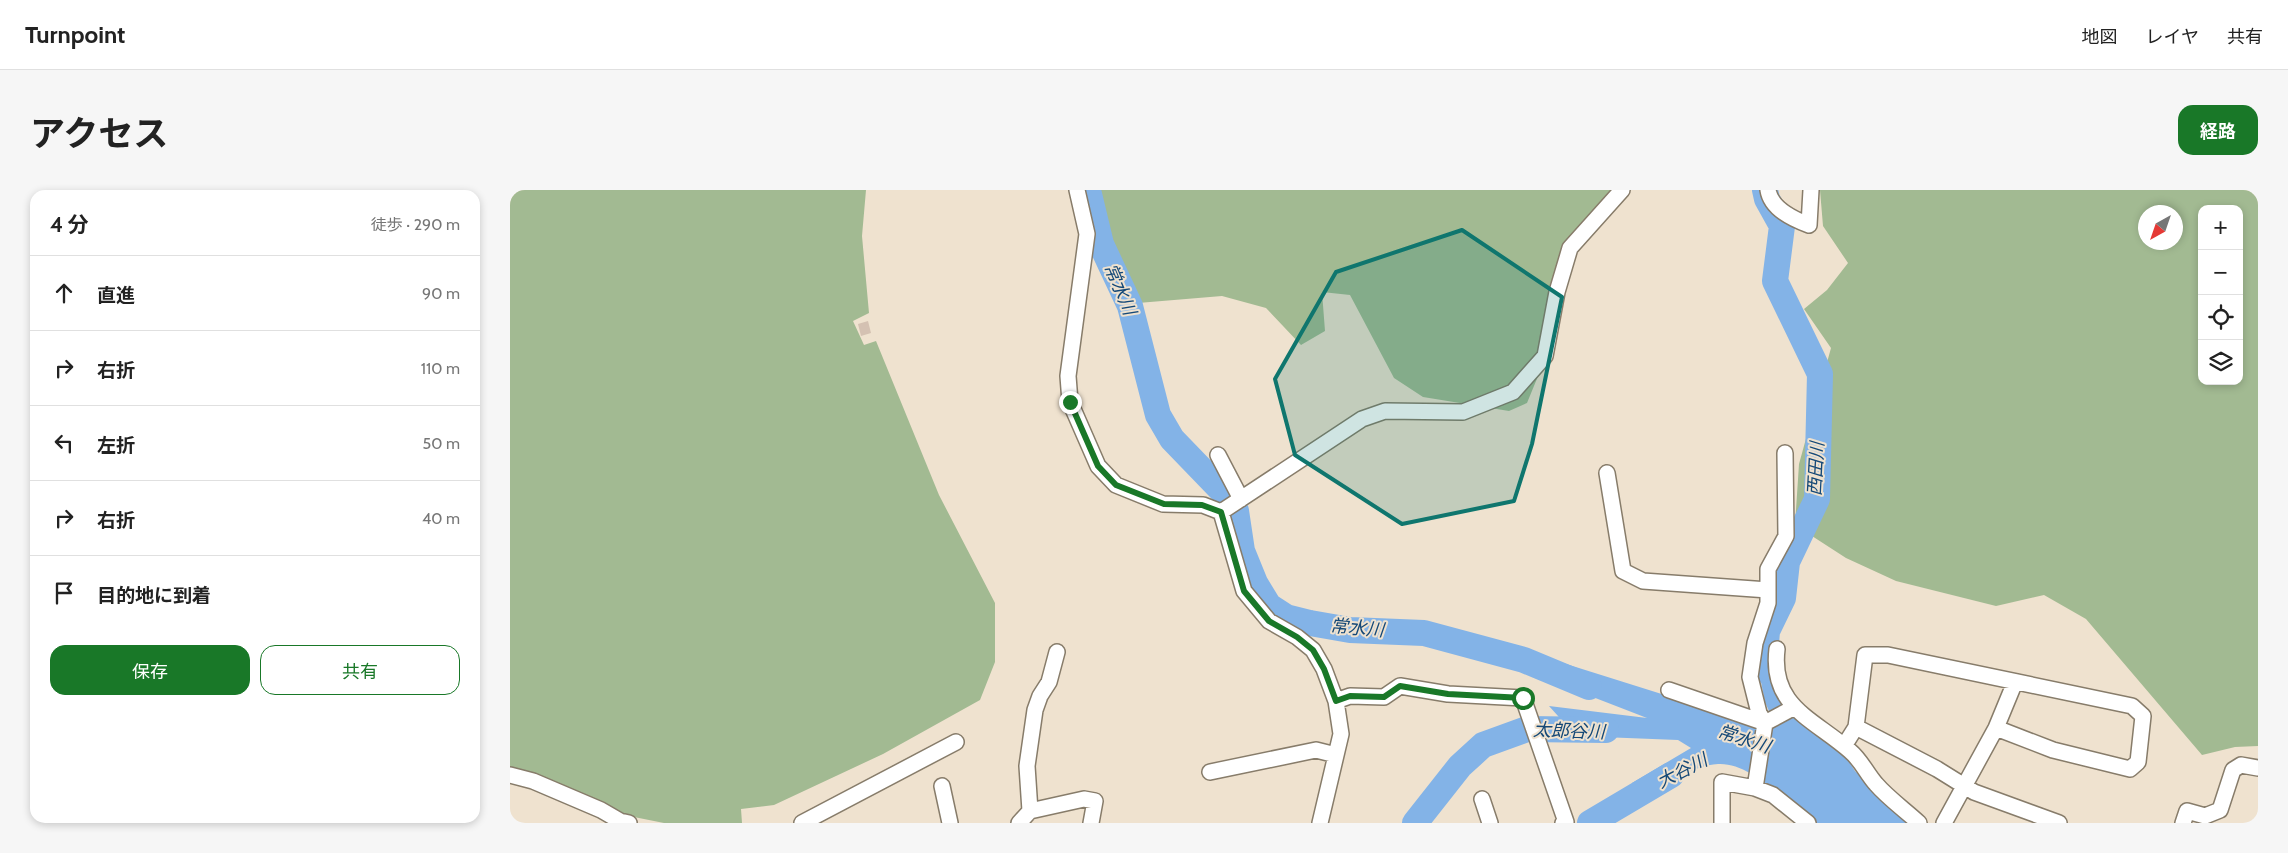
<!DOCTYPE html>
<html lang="ja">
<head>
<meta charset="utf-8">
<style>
	body { margin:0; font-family:Cabin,"Noto Sans JP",sans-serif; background:#f6f6f6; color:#222 }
	.controls { position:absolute; right:15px; top:15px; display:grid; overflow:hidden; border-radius:10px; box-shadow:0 2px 8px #0003 }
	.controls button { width:45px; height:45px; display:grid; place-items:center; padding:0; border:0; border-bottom:1px solid #e0e0e0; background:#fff; color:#222; font:25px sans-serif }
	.compass { position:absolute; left:1628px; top:15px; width:45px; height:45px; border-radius:50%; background:#fff; box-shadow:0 2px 8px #0003; rotate:220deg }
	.stop { position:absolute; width:15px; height:15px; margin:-11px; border:4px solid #197828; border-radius:50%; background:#fff }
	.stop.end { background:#197828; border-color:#fff; box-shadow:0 1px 5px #0008 }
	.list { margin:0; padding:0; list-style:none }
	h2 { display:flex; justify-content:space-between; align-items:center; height:65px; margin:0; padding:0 20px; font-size:21px }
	h2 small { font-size:16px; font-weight:400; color:#767676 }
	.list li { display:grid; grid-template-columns:32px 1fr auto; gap:15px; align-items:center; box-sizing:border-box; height:75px; padding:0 20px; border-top:1px solid #e0e0e0 }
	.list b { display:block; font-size:19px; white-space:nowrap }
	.list em { font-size:16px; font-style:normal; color:#767676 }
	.actions { display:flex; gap:10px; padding:15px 20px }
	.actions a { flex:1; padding:11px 0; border:1px solid #197828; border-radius:15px; text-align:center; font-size:18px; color:#197828 }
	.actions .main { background:#197828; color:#fff }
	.icon { flex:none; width:28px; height:28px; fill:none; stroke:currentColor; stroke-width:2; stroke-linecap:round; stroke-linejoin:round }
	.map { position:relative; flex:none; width:1748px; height:633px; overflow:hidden; border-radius:15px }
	header { display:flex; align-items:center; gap:30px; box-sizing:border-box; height:70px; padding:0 25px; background:#fff; border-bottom:1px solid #e0e0e0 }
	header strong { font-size:24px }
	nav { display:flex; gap:28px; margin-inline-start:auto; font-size:18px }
	.intro { display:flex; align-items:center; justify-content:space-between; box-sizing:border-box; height:120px; padding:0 30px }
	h1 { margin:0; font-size:35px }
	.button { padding:12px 22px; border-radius:15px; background:#197828; color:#fff; font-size:18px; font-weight:700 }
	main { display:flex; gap:30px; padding:0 30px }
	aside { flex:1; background:#fff; border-radius:15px; box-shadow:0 2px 8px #0003 }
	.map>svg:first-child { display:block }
	.green { fill:#a2ba92; fill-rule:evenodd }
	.water { fill:#83b3e7 }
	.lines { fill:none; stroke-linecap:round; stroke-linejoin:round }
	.river { stroke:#83b3e7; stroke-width:26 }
	.building { fill:#d4c1b2 }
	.street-casing { stroke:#877c6a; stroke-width:18 }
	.street { stroke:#fff; stroke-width:15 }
	.route { stroke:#197828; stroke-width:6 }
	.marked { fill:#0f766e; fill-opacity:0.2; stroke:#0f766e; stroke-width:4; stroke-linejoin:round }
	.labels { text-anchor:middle; stroke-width:4; stroke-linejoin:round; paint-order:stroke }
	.water-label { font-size:18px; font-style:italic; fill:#144877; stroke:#efe2cf }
</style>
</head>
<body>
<header>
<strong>Turnpoint</strong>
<nav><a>地図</a><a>レイヤ</a><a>共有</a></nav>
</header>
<div class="intro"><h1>アクセス</h1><a class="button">経路</a></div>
<main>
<aside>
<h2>4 分<small>徒歩 · 290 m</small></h2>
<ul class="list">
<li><svg class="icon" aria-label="ahead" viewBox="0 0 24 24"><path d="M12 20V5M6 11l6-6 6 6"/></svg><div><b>直進</b></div><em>90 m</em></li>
<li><svg class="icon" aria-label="right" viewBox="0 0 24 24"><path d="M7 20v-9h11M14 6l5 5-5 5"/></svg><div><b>右折</b></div><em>110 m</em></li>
<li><svg class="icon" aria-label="left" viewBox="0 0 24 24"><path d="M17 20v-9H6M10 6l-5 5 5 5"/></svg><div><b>左折</b></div><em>50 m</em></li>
<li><svg class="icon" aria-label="right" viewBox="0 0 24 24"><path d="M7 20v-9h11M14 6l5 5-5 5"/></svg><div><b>右折</b></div><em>40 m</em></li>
<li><svg class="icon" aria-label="arrive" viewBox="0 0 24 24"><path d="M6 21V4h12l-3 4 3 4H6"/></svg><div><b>目的地に到着</b></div></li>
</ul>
<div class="actions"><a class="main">保存</a><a>共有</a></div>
</aside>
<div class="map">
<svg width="1748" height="633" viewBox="0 0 1748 633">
	<rect width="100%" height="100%" fill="#efe2cf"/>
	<path class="green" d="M 0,0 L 356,0 L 352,46 L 359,123 L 343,131 L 354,155 L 366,151 L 429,305 L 485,413 L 485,472 L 470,510 L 373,564 L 264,615 L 231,619 L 232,633 L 154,633 L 119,626 L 32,587 L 0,577 Z
		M 587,0 L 1103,0 L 1057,51 L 1040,95 L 1033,174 L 1017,213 L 999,221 L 913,207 L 884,188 L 840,105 L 812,102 L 815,141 L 791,155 L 756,118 L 712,106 L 628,113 L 599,51 Z
		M 1310,0 L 1748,0 L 1748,556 L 1725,557 L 1692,565 L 1576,429 L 1534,405 L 1486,416 L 1386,391 L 1336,368 L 1285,335 L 1289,274 L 1321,158 L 1294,119 L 1317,100 L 1338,73 L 1313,36 ZM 1692,19 L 1729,19 L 1729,191 L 1692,191 ZM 1666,22 L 1666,52 L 1636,52 L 1636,22 Z"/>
	<path class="water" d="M 1254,441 L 1263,452 L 1263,477 L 1290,533 L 1335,565 L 1345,581 L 1400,633 L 1301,633 C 1278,613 1241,572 1208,574 C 1183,575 1156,595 1134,607 L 1122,593 L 1181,558 L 1168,550 L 1066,546 L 1039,516 L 1137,528 L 1044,492 L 1053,473 L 1228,528 L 1265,535 L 1255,512 L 1248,477 Z"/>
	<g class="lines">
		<path class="river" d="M 578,0 L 591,54 L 620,116 L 648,225 L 662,249 L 718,307 L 726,321 L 732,361 L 745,393 L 759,416 L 776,427 L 800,433 L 840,440 L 914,443 L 1014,470 L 1079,497
			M 1254,480 L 1257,441 L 1273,408 L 1277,372 L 1307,309 L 1310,184 L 1265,91 L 1272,36 L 1257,9 L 1255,0
			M 905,633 L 950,576 L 973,555 L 1017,539 L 1096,540
			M 1080,633 L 1161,585"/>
	</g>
	<path class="building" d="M 358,131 L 361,143 L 351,146 L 348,134 Z"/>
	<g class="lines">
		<g class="street-casing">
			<path id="street" d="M 567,0 L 577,44 L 558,186 L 560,212 L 588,276 L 606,295 L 653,314 L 693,315 L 711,322 L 734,401 L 759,431 L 787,447 L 803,460 L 814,479 L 826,511 L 831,544 L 810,633
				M 1258,0 C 1261,19 1283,29 1299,35 L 1301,0
				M 708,265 L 731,309
				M 1097,283 L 1113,381 L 1133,391 L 1258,400
				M 711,322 L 852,229 L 875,221 L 953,222 L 1003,202 L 1035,166 L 1047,102 L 1060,58 L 1112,0
				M 1267,459 C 1260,517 1304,529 1340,561 C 1351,570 1357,584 1366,594 C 1378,608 1395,620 1409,633
				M 1159,500 L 1255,533 L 1283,518
				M 826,511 L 840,506 L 874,507 L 890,496 L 938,504 L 1013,508 L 1056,632 L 1053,633
				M 1346,537 L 1427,579 L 1464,602 L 1549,633
				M 1334,556 L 1346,537 L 1355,465 L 1378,465 L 1622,516 L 1633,526 L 1628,572 L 1620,579 L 1543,560 L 1486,538
				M 700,582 L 806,560 L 826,565
				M 0,585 L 23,591 L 91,620 L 110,631 L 119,633
				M 432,596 L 440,633
				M 1245,598 L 1255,533 L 1249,523 L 1240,487 L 1245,453 L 1258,413 L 1258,379 L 1276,346 L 1275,263
				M 972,609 L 980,633
				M 520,621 L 517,576 L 525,520 L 530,506 L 539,492 L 547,462
				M 292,633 L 446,552
				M 509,633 L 520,621 L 574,609 L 585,611 L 581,633
				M 1212,633 L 1212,592 L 1245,598 L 1263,605 L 1298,633
				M 1434,633 L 1486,538 L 1505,492
				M 1673,633 L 1677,621 L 1695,626 L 1710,620 L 1723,580 L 1731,575 L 1748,578"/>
		</g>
		<use href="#street" class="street"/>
	</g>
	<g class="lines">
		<path class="route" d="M 560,212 L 588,276 L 606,295 L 654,314 L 692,315 L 711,322 L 734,401 L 759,431 L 787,447 L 803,460 L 814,479 L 826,511 L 840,506 L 874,507 L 890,496 L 938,504 L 1013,508"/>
	</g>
	<path class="marked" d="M 952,40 L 1052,107 L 1022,254 L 1004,311 L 892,334 L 785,265 L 765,189 L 826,82 Z"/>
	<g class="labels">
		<g class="water-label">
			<text transform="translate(610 99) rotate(67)" y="6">常水川</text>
			<text transform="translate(1306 279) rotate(-87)" y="6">西田川</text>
			<text transform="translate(847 438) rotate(5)" y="6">常水川</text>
			<text transform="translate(1059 541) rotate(2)" y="6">太郎谷川</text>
			<text transform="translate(1234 549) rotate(18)" y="6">常水川</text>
			<text transform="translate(1172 581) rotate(-27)" y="6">大谷川</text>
		</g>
	</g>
</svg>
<div class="controls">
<button>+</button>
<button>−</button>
<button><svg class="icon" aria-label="locate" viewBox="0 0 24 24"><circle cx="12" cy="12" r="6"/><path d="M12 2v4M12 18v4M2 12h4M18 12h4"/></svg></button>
<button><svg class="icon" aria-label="layers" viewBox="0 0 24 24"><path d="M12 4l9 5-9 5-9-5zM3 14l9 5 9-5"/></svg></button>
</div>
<svg class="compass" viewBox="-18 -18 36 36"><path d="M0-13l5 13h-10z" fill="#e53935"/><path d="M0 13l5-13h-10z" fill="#767676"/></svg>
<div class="stop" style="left:1013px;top:508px"></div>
<div class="stop end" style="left:560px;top:212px"></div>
</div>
</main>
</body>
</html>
